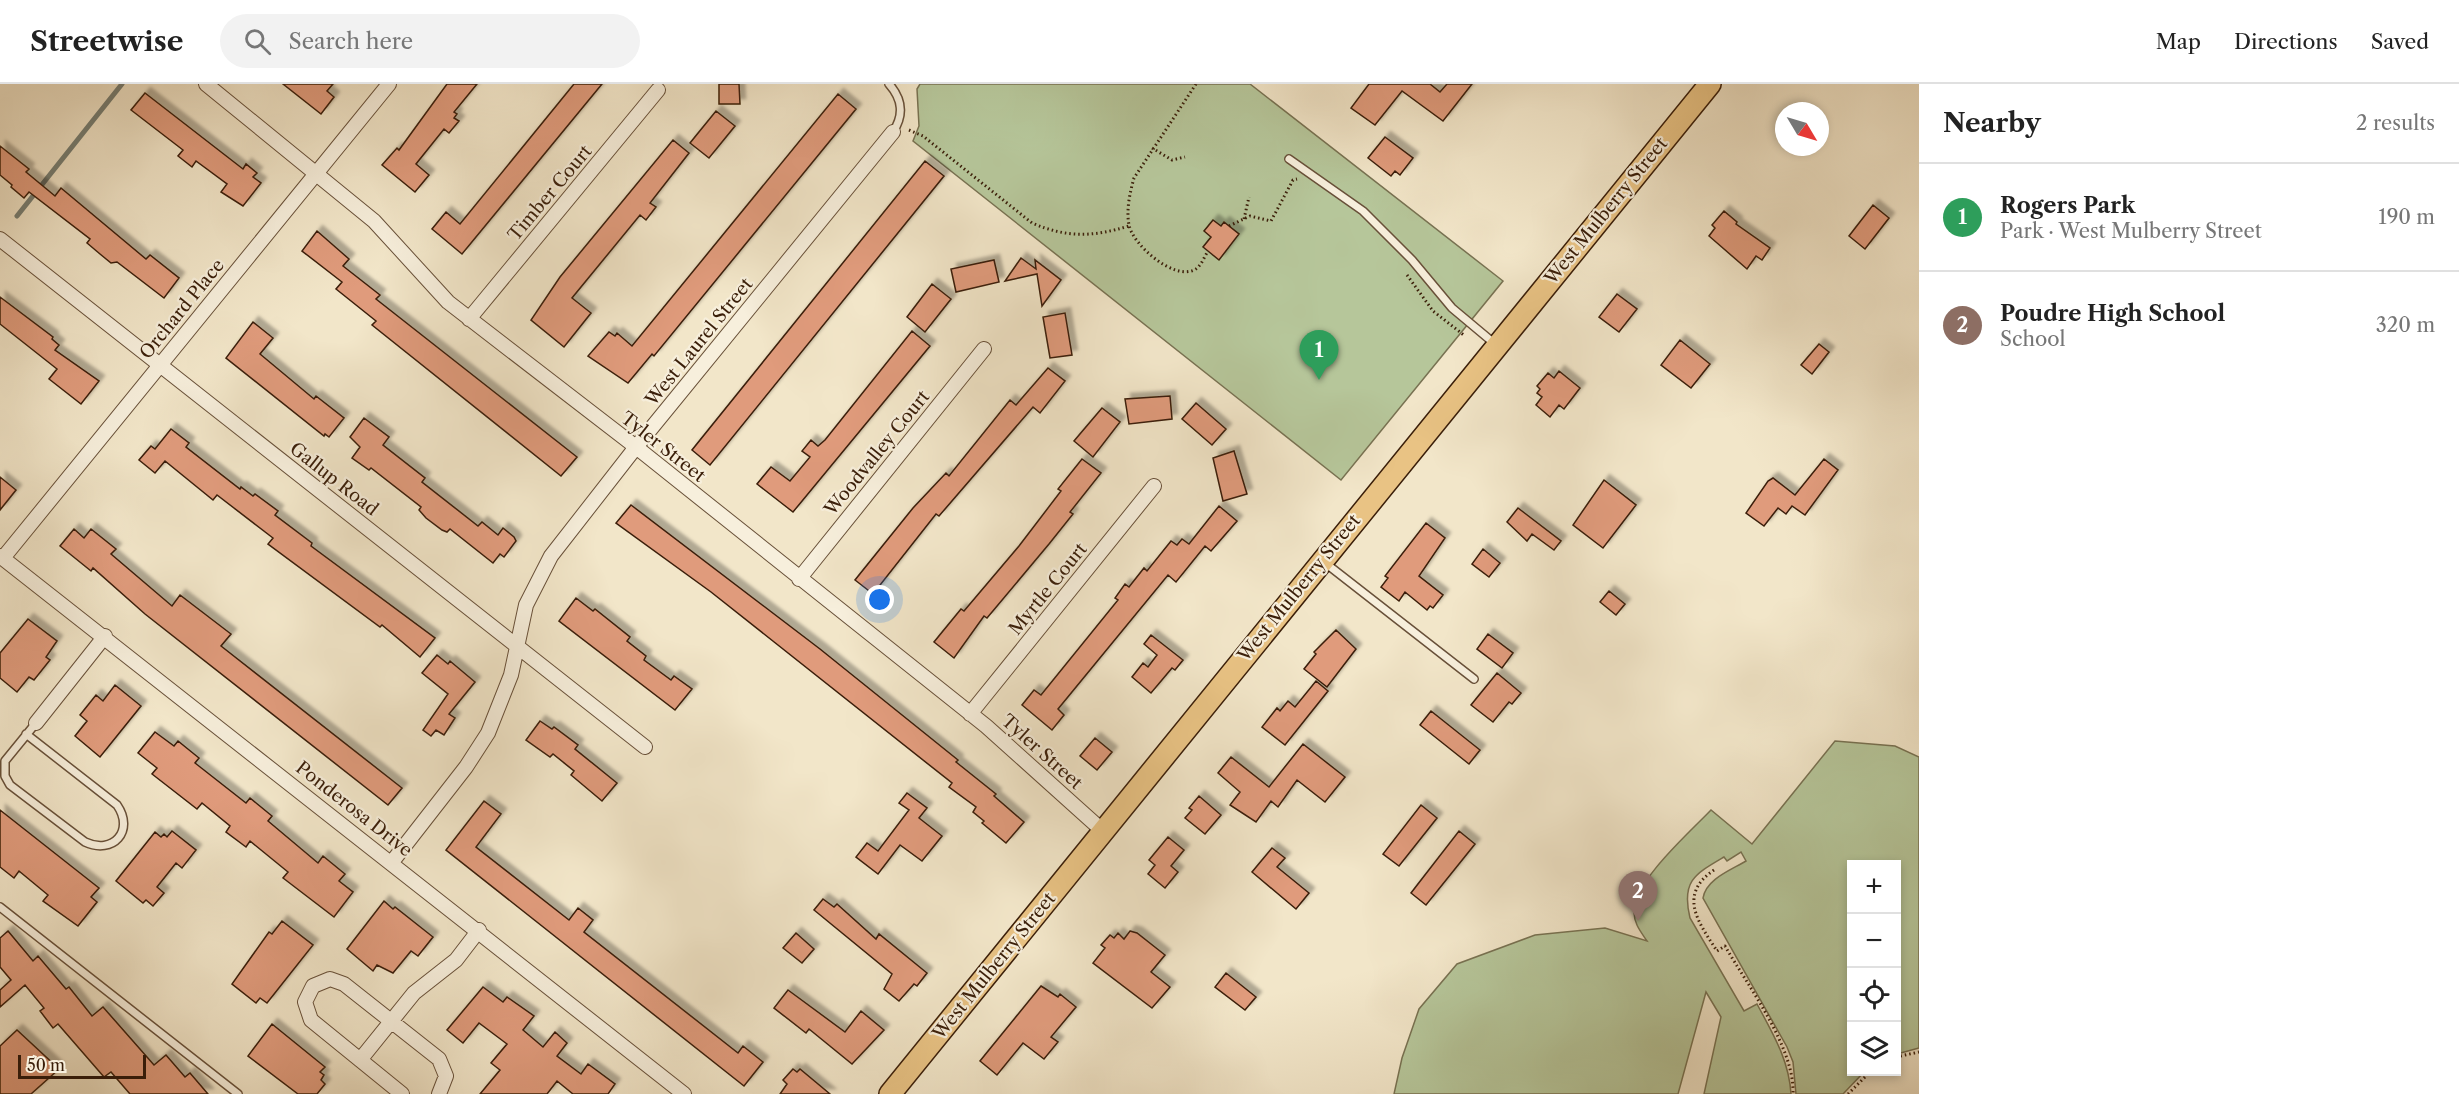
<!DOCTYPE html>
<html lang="en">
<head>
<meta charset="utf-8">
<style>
	body { margin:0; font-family:"Libre Caslon Text",serif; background:#f2f2f2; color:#222 }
	.controls { position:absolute; right:18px; bottom:18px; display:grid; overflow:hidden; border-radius:0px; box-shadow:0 3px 9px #0003 }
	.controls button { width:54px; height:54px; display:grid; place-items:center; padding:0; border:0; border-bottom:2px solid #e0e0e0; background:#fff; color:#222; font:30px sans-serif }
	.compass { position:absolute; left:1775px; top:18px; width:54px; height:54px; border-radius:50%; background:#fff; box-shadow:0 3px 9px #0003; rotate:128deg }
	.scale { position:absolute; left:18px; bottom:15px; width:128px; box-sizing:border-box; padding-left:6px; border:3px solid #3a1e09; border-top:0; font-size:16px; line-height:21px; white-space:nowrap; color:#3a1e09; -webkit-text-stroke:4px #f7efdc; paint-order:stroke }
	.you { position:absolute; left:880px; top:516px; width:21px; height:21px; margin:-15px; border:4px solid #fff; border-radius:50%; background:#1a73e8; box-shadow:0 0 0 9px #1a73e833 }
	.badge { display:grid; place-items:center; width:39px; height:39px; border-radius:50%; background:#ea580c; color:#fff; font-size:20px; font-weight:700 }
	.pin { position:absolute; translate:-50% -50px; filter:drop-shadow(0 2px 3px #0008) }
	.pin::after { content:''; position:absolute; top:32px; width:21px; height:18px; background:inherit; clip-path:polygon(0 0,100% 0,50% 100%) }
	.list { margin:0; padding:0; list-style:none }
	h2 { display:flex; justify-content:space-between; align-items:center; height:78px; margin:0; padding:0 24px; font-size:26px }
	h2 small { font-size:20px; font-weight:400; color:#767676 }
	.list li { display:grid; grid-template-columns:39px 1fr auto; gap:18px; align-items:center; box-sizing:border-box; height:108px; padding:0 24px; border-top:2px solid #e0e0e0 }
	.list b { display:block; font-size:22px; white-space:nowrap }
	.list p { margin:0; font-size:20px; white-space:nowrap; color:#767676 }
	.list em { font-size:20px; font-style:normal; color:#767676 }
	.icon { flex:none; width:33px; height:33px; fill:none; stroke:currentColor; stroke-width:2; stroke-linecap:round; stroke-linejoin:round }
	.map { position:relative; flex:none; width:1919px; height:1010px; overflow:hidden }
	header { display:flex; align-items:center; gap:36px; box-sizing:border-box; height:84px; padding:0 30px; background:#fff; border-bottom:2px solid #e0e0e0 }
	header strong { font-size:28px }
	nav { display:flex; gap:33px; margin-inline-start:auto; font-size:21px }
	.search { width:420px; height:54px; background:#f2f2f2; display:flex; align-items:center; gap:15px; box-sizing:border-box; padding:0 21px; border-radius:33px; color:#767676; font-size:22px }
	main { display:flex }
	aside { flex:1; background:#fff }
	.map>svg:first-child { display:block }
	.green { fill:#b6c69a; stroke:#787252; stroke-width:1.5 }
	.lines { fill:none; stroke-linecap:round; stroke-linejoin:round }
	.stream { stroke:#757e74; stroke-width:5 }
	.building { fill:#e09b7b; stroke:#3a1e09; stroke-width:1.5; filter:url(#shadow) }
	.lane-casing { stroke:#685039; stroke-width:10 }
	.street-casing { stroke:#685039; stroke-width:16 }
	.primary-casing { stroke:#3a1e09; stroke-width:24 }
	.path { stroke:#3a1e09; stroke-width:3; stroke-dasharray:1.5 3; stroke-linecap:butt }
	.lane { stroke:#f7efdc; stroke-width:7 }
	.street { stroke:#f7efdc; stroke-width:14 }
	.primary { stroke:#e9c384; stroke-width:21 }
	.labels { text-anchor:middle; stroke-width:4.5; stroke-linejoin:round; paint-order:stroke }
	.street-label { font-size:18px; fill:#3a1e09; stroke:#f7efdc }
</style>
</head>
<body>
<header>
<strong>Streetwise</strong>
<div class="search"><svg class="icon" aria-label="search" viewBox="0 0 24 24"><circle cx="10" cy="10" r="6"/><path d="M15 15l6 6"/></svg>Search here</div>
<nav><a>Map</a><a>Directions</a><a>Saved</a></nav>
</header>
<main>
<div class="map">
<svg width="1919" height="1010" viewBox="0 0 1919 1010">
	<defs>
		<filter id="shadow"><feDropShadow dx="5.5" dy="-5.5" stdDeviation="1.5" flood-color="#0004"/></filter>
	</defs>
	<rect width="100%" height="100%" fill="#f2e6c9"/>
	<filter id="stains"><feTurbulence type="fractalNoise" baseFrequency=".00333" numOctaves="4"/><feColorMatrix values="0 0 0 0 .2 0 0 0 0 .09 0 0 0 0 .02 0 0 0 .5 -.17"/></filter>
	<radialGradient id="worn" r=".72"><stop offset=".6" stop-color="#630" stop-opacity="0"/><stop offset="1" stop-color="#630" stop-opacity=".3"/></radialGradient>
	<path class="green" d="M 920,0 L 1250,0 L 1503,197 L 1341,396 L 913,57 L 919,42 L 917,5 Z
		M 1835,657 L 1895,662 L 1919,673 L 1919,964 L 1897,970 L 1896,780 L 1852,780 L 1852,988 L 1864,988 L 1843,1010 L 1796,1010 L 1793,978 L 1787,963 L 1703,814 C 1706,795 1731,786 1746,777 L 1741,768 L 1727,777 L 1724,773 C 1695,790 1681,797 1690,834 L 1744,927 L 1757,920 C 1773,950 1789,976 1791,1010 L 1704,1010 L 1721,933 L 1706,908 L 1678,1010 L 1394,1010 L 1402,974 L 1419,925 L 1457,880 L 1535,851 L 1605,844 L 1647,857 C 1641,848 1634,840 1634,828 C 1633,798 1690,748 1711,726 L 1752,760 Z"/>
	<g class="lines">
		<path class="stream" d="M 17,132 L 122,0"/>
	</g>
	<path class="building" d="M 283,0 L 333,0 L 327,7 L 334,13 L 321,30 Z
		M 447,0 L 477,0 L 454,28 L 457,30 L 454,34 L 459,37 L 449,49 L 444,45 L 416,80 L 429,91 L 415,108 L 382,81 L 397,64 L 399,66 Z
		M 574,0 L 602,0 L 462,170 L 432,145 L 446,128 L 460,140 Z
		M 719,0 L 739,0 L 740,20 L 719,20 Z
		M 1369,0 L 1430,0 L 1440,8 L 1447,0 L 1472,0 L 1443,37 L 1402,7 L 1375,41 L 1351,24 Z
		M 145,9 L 243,85 L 246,80 L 257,89 L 253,93 L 261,99 L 243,122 L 221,108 L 227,100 L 196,77 L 192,83 L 178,72 L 183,66 L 131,26 Z
		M 838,10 L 856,25 L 654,272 L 652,270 L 628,299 L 588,272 L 609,248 L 615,252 L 617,249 L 632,262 Z
		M 716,27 L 735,42 L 709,74 L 690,59 Z
		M 1385,53 L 1413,74 L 1400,91 L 1395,87 L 1391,92 L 1368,74 Z
		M 673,56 L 689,69 L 650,119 L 656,123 L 646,136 L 640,131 L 572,214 L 591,229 L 564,263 L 531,236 L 560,193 Z
		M 0,62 L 29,85 L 26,88 L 55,112 L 61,104 L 146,175 L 150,171 L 179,194 L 164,214 L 117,178 L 111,179 L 100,170 L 87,159 L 90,155 L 29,108 L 24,114 L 11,103 L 12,101 L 0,91 Z
		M 925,77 L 944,92 L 710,381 L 692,366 Z
		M 1873,121 L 1889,134 L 1865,165 L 1849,152 Z
		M 1724,127 L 1737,138 L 1736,140 L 1770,164 L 1762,176 L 1756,172 L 1747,185 L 1709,152 L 1715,144 L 1712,141 Z
		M 1213,136 L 1221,142 L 1224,138 L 1239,150 L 1219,176 L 1203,163 L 1211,153 L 1204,147 Z
		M 317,147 L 349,175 L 343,182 L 380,211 L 376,215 L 577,373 L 561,392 L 372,241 L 376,237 L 336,205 L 342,198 L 302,167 Z
		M 1021,174 L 1036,185 L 1035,176 L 1061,196 L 1042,222 L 1037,190 L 1005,197 Z
		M 994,176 L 999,198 L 956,208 L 951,185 Z
		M 932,200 L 951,215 L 925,248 L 907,233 Z
		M 1617,210 L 1637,225 L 1619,248 L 1599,233 Z
		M 0,213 L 53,253 L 52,255 L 59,261 L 55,266 L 99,297 L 81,320 L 49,295 L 57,285 L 0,240 Z
		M 1065,229 L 1072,271 L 1050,274 L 1043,233 Z
		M 253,238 L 273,254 L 260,270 L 314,315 L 316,312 L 344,334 L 329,353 L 325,350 L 324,352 L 226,274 Z
		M 912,247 L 930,262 L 793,428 L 757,400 L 771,383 L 790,397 L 810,373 L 802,367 L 811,356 L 818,362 L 825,356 Z
		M 1680,256 L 1710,280 L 1691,304 L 1661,281 Z
		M 1819,260 L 1829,268 L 1812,290 L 1801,281 Z
		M 1048,284 L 1065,297 L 1040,329 L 1033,323 L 939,432 L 936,430 L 873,510 L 855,496 L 913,424 L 946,389 L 949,392 L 1010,316 L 1016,321 Z
		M 1559,287 L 1580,304 L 1564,325 L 1559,321 L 1550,333 L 1536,321 L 1542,313 L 1537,309 L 1540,305 L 1537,302 L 1548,289 L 1554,294 Z
		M 1170,312 L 1172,335 L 1129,340 L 1125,315 Z
		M 1196,319 L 1226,345 L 1212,361 L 1182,335 Z
		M 1102,324 L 1120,338 L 1093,373 L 1074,357 Z
		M 364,334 L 389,353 L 383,361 L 425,394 L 422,398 L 478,442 L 482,438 L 498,451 L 503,444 L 514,453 L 516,457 L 504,473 L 500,470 L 493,479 L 450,445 L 447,448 L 442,446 L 426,434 L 419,426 L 421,423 L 371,384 L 369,386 L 352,374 L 360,363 L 350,353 Z
		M 171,345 L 189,359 L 186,363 L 240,405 L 241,403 L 253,412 L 255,410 L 278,427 L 275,431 L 312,459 L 311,462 L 435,554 L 420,573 L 382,541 L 380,543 L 268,460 L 273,454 L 217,411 L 213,416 L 165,377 L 155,389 L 139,376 L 151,362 L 155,365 Z
		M 1234,367 L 1247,410 L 1223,417 L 1213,374 Z
		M 1082,375 L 1101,389 L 1070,428 L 1073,430 L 1049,460 L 987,534 L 984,532 L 954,574 L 934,558 L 961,525 L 964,527 L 1019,462 L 1061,407 L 1058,405 Z
		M 1824,375 L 1838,386 L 1805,431 L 1792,422 L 1786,430 L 1778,424 L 1764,442 L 1746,429 L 1768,397 L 1773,394 L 1795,411 Z
		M 0,393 L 16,406 L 0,426 Z
		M 1604,396 L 1636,421 L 1603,464 L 1573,441 Z
		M 631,421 L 820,565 L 958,676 L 956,678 L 996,710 L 994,712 L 1024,738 L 1006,759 L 982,739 L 984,737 L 973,728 L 976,723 L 949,703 L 952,699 L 711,508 L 616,439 Z
		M 1219,422 L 1237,437 L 1211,467 L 1205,462 L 1176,498 L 1168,491 L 1058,625 L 1064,631 L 1052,646 L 1022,621 L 1034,606 L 1041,611 L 1118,516 L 1115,514 L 1125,500 L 1129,503 L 1144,484 L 1147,487 L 1171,457 L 1177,461 L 1182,455 L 1189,460 Z
		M 1518,424 L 1561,457 L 1554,466 L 1532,450 L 1527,457 L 1507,438 Z
		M 1426,439 L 1445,454 L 1419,492 L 1443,511 L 1433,524 L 1430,522 L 1427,526 L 1405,508 L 1399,517 L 1381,503 L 1388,494 L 1385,492 Z
		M 74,445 L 84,454 L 91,445 L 116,465 L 111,470 L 172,522 L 180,511 L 231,550 L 221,562 L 402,704 L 388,721 L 145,530 L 93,484 L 91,487 L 60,462 Z
		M 1483,465 L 1500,479 L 1489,493 L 1472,480 Z
		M 1609,507 L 1625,520 L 1616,531 L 1600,518 Z
		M 576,514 L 593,527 L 595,525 L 630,553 L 627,557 L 646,572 L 644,576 L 671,596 L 674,592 L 692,605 L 675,626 L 559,537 Z
		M 28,535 L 57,557 L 46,573 L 50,576 L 34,596 L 29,593 L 17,608 L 0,594 L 0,569 Z
		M 1336,546 L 1356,565 L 1327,603 L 1304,585 L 1316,570 L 1314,568 Z
		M 1488,550 L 1513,569 L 1502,584 L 1477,565 Z
		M 1151,551 L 1183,576 L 1175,586 L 1172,584 L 1151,609 L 1132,593 L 1143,579 L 1148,583 L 1157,571 L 1144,560 Z
		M 437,571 L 448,580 L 450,577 L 475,598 L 449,630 L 455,634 L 444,651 L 436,646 L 431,652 L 423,646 L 448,610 L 422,589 Z
		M 1497,589 L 1521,609 L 1512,620 L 1509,618 L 1493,638 L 1471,621 Z
		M 1316,597 L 1328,607 L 1285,661 L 1262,643 L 1277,624 L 1280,627 L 1288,617 L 1295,623 Z
		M 115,601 L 141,622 L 100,673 L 75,652 L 87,637 L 80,631 L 96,611 L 103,617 Z
		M 1431,627 L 1480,666 L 1469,680 L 1420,641 Z
		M 540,637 L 552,645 L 554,643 L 578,661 L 575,665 L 617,699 L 602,717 L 571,691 L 574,687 L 553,670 L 550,673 L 526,656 Z
		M 155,648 L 174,662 L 178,657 L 199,674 L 195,679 L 246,719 L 250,714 L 272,732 L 268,737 L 318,779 L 323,772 L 345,790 L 339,797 L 353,808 L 334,833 L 283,794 L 288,788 L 250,757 L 246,763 L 226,748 L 230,742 L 202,719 L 197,725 L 152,690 L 157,684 L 138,669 Z
		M 1095,654 L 1112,668 L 1097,686 L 1080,672 Z
		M 1303,660 L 1345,693 L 1325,718 L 1297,696 L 1278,723 L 1271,717 L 1256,738 L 1230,721 L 1240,708 L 1218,689 L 1231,673 L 1269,703 Z
		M 907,709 L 927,724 L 919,734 L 942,752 L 922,777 L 900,761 L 878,790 L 856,773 L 867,759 L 878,767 L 909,726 L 899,719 Z
		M 1199,712 L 1221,731 L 1205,750 L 1185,734 L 1192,726 L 1189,724 Z
		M 484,717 L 501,730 L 476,763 L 569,836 L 578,824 L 593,836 L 584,848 L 738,969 L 743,962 L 763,978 L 744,1002 L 446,766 Z
		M 1421,721 L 1437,734 L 1399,782 L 1383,770 Z
		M 0,726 L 99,804 L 91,813 L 97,818 L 78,842 L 43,817 L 48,811 L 19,787 L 14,794 L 0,783 Z
		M 172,747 L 196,766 L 182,784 L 176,779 L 157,803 L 164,809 L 153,822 L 146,816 L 143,819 L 116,797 L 155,748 L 161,753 L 164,750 L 167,753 Z
		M 1459,747 L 1475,760 L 1426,821 L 1411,809 Z
		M 1168,753 L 1184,766 L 1171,782 L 1178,788 L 1165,804 L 1148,790 L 1155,781 L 1149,776 Z
		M 1272,764 L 1285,774 L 1277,783 L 1309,809 L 1296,825 L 1252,788 Z
		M 823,815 L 834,823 L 837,820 L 876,855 L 879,850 L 927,889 L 917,902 L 914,900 L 899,917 L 884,905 L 892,890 L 814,826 Z
		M 384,817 L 393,825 L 395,823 L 433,853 L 418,872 L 411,867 L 393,889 L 377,881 L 373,887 L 347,865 Z
		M 282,837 L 313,861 L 267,919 L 260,914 L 256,919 L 232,900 L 269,848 L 272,850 Z
		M 8,847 L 33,877 L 38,872 L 66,905 L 69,903 L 92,932 L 103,923 L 154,981 L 166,971 L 185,993 L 190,989 L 208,1010 L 130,1010 L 111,988 L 104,993 L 58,940 L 53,944 L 40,927 L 44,924 L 25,901 L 0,923 L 0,906 L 11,896 L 0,883 L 0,854 Z
		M 1130,847 L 1137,849 L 1165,871 L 1151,888 L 1170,903 L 1152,924 L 1093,879 L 1105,864 L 1101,861 L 1110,851 L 1114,854 L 1118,849 L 1124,855 Z
		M 796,849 L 814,865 L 802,879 L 783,864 Z
		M 1226,889 L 1256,913 L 1245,926 L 1215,903 Z
		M 1041,902 L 1058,913 L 1060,910 L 1076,923 L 1051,953 L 1058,958 L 1044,975 L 1023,959 L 997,991 L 980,977 Z
		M 483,903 L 503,918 L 507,913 L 534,932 L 523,946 L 543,963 L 555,948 L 567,959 L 557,972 L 581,990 L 588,980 L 615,1000 L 608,1010 L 573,1010 L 557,997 L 547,1010 L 480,1010 L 500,986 L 491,979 L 507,960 L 479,939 L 463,959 L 447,946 Z
		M 788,906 L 845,948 L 861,927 L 884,946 L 852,980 L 809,945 L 806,949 L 774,924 Z
		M 272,940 L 325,983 L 320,988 L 324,991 L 321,996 L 325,1000 L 317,1010 L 298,1010 L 248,972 Z
		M 17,946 L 59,985 L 31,1010 L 0,1010 L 0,962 Z
		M 793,985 L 797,988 L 800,985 L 830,1010 L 780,1010 L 787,1000 L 783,996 Z"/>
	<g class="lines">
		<g class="lane-casing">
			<path id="lane" d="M 889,0 C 903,16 904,31 893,48
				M 1289,75 L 1363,127 L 1412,176 L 1452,224 L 1495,260
				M 1324,478 L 1474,595
				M 26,650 L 117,721 C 135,747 113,771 85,758 L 10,701 L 5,692 L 5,677 L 36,639
				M 0,823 L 238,1010"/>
		</g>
		<g class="street-casing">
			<path id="street" d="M 206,0 L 374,137 L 448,218 L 636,363 L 986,642 L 1104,748
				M 0,155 L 645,663
				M 469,235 L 658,6
				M 0,472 L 684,1010
				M 3,474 L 389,0
				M 799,495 L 984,265
				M 970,630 L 1154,402
				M 36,639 L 105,552
				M 392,778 L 466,683 L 488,649 L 511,591 L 526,521 L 551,472 L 636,363 L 893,48
				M 360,976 L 414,909 L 456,876 L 479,846
				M 402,1010 L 311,936 L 305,918 L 313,902 L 330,895 L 344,900 L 439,975 L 446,992 L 439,1010"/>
		</g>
		<g class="primary-casing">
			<path id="primary" d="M 890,1010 L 1710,0"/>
		</g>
		<path class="path" d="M 1196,0 L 1134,94 C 1130,108 1126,126 1129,141 C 1133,161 1173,196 1194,186 C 1201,183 1204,173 1208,167
			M 909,46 L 923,52 L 1032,139 C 1067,154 1093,153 1129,142
			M 1152,64 L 1172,76 L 1185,73
			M 1244,135 L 1249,113
			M 1229,142 L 1250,132 L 1271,137 L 1293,96 L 1297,95
			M 1407,191 L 1433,227 L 1465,252
			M 1714,786 C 1677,811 1699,839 1717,867 L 1725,862 C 1748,902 1795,964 1793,1010
			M 1896,973 L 1919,968
			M 1848,1010 L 1870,988"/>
		<use href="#lane" class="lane"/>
		<use href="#street" class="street"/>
		<use href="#primary" class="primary"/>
	</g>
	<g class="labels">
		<g class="street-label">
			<text transform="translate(550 109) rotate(-50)" y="6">Timber Court</text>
			<text transform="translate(1606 127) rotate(-51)" y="6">West Mulberry Street</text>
			<text transform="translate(182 225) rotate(-51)" y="6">Orchard Place</text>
			<text transform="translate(699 258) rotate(-51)" y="6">West Laurel Street</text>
			<text transform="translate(663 363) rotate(38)" y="6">Tyler Street</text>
			<text transform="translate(877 369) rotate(-51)" y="6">Woodvalley Court</text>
			<text transform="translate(334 395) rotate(38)" y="6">Gallup Road</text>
			<text transform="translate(1299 504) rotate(-51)" y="6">West Mulberry Street</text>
			<text transform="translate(1048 505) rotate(-51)" y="6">Myrtle Court</text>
			<text transform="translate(1042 668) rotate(42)" y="6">Tyler Street</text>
			<text transform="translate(354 725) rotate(38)" y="6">Ponderosa Drive</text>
			<text transform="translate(994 882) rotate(-51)" y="6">West Mulberry Street</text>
		</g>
	</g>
	<rect width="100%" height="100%" filter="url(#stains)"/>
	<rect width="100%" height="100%" fill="url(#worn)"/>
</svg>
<div class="controls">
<button>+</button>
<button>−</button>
<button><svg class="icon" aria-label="locate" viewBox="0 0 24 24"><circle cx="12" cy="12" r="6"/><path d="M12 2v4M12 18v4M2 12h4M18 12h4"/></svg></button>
<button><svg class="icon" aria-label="layers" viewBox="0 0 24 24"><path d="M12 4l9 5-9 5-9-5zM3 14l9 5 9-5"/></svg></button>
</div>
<svg class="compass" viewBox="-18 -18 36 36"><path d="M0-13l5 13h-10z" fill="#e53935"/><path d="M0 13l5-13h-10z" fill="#767676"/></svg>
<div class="scale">50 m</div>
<div class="you"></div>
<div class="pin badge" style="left:1319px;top:296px;background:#2e9e5b">1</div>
<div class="pin badge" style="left:1638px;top:837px;background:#8d6e63">2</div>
</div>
<aside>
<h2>Nearby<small>2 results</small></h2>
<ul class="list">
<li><span class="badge" style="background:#2e9e5b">1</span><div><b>Rogers Park</b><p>Park · West Mulberry Street</p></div><em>190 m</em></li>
<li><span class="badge" style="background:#8d6e63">2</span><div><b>Poudre High School</b><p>School</p></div><em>320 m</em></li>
</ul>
</aside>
</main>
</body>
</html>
